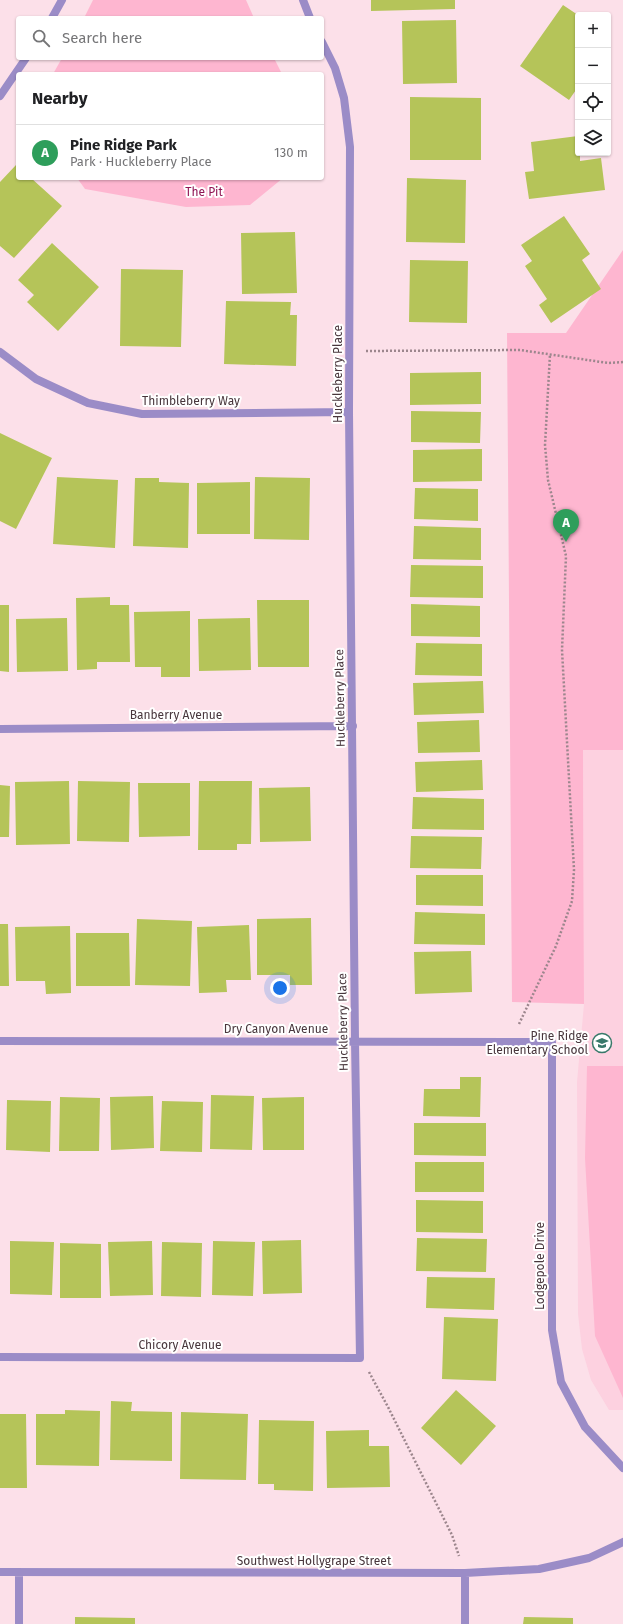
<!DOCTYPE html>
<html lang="en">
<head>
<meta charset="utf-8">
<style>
	body { margin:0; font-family:"Fira Sans",sans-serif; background:#f6f6f6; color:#202124 }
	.controls { position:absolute; right:12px; top:12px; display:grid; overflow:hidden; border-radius:4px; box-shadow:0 1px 3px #0004 }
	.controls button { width:36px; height:36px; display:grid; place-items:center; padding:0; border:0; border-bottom:1px solid #e0e0e0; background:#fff; color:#202124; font:20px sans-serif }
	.you { position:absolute; left:280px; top:988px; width:14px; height:14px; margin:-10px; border:3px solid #fff; border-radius:50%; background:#1a73e8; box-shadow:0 0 0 6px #1a73e833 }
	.badge { display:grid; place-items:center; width:26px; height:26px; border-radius:50%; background:#38796a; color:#fff; font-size:13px; font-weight:700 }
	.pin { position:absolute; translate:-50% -33px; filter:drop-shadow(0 1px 2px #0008) }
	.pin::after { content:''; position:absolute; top:21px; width:14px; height:12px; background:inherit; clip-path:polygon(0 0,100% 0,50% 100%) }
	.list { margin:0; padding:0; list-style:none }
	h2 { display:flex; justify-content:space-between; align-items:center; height:52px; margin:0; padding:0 16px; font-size:17px }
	h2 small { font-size:13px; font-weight:400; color:#757577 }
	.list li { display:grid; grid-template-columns:26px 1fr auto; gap:12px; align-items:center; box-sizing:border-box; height:56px; padding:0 16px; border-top:1px solid #e0e0e0 }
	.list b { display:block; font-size:15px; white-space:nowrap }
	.list p { margin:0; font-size:13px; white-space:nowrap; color:#757577 }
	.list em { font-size:13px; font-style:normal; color:#757577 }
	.icon { flex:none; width:22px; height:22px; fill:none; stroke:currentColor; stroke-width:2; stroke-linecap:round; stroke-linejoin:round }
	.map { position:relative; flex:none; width:623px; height:1624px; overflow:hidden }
	.search { position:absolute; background:#fff; box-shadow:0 1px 3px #0004; left:16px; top:16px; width:308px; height:44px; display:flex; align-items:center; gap:10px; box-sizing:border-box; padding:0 14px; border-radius:4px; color:#757577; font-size:15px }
	.panel { position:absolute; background:#fff; box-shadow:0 1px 3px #0004; left:16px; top:72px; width:308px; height:108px; border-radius:4px }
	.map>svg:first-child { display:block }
	.built { fill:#fdd1e0 }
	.green { fill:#feb6d0 }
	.building { fill:#b5c459 }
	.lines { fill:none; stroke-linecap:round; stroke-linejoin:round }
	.path { stroke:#9c868d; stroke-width:2.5; stroke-dasharray:2 2; stroke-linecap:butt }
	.minor { stroke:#9b8cc7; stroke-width:8 }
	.labels { text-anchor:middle; stroke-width:4; stroke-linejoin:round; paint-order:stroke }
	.park-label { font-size:12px; fill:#901554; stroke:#fff }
	.street-label { font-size:12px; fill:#48363c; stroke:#fff }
	.poi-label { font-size:12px; fill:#48363c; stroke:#fff; text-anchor:end }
</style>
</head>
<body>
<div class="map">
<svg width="623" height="1624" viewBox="0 0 623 1624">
	<rect width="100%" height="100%" fill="#fce0e9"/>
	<path class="built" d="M 583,750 L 623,750 L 623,1410 L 609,1410 L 591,1380 L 582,1349 L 578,1314 L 577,1082 L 584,1004 Z"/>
	<path class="green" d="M 93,0 L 246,0 L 254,18 L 84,18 Z
		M 62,58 L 274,58 L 282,74 L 53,74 Z
		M 77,178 L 283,178 L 250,205 L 186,207 L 85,189 Z
		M 623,250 L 623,750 L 583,750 L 584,1004 L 512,1002 L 507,333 L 566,333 Z
		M 587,1066 L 623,1066 L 623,1398 L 595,1336 L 585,1158 Z"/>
	<path class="building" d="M 371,0 L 455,0 L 455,9 L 371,11 Z
		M 563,5 L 578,15 L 578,87 L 569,100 L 520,66 Z
		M 456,20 L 457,83 L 403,84 L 402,21 Z
		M 410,97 L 481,98 L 481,160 L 410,160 Z
		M 578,136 L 578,153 L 580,153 L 580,161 L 601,158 L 605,190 L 529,199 L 525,172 L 534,171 L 531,142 Z
		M 16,165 L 18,166 L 18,178 L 31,178 L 62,206 L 14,258 L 0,246 L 0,182 Z
		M 407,178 L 466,180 L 465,243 L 406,242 Z
		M 564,216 L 590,254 L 582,260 L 601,289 L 551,323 L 539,305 L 547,299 L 525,266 L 532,261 L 521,245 Z
		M 295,232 L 297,293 L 242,294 L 241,233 Z
		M 52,243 L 99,287 L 58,331 L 27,302 L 34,295 L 18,280 Z
		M 410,260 L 468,261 L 467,323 L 409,322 Z
		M 121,269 L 183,270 L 181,347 L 120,346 Z
		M 226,301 L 291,302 L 290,315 L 297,315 L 296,366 L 224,364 Z
		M 481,372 L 481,404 L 410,405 L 410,373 Z
		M 411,411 L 481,412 L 480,443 L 411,442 Z
		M 0,433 L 52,458 L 16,529 L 0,521 Z
		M 482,449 L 482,481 L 413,482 L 413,450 Z
		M 57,477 L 118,480 L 115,548 L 53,544 Z
		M 255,477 L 310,478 L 309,540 L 254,539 Z
		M 135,478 L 159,478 L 159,482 L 189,483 L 188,548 L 133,546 Z
		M 250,482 L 250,534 L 197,534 L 197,483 Z
		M 415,488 L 478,489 L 478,521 L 414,519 Z
		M 414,526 L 481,528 L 481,560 L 413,559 Z
		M 411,565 L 483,566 L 483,598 L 410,597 Z
		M 110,597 L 110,605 L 129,605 L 130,662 L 97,662 L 97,669 L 77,670 L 76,598 Z
		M 257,600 L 309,600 L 309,667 L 258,667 Z
		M 411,604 L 480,606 L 480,637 L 411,636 Z
		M 0,605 L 9,605 L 9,672 L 0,671 Z
		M 190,611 L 190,677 L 161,677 L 161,667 L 135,667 L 134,612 Z
		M 67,618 L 68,671 L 17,672 L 16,619 Z
		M 250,618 L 251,670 L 199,671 L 198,619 Z
		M 416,643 L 482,644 L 482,676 L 415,675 Z
		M 483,681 L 484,713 L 414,715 L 413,683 Z
		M 479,720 L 480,752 L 418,753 L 417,722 Z
		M 482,760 L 483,790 L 416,792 L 415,762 Z
		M 69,781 L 70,844 L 16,845 L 15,782 Z
		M 78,781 L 130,782 L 129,842 L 77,841 Z
		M 199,781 L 252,781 L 251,844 L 237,844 L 237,850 L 198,850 Z
		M 138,783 L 190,783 L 190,836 L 139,837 Z
		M 0,785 L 10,786 L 9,837 L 0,837 Z
		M 310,787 L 311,841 L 260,842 L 259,788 Z
		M 413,797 L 484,799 L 484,830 L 412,829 Z
		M 411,836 L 482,837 L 481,869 L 410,868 Z
		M 416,875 L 483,875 L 483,906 L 416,905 Z
		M 415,912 L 485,914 L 485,945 L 414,944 Z
		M 311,918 L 312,985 L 290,985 L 290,975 L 257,975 L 257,919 Z
		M 137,919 L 192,921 L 190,986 L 135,985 Z
		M 0,924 L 8,924 L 9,986 L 0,986 Z
		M 249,925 L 251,980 L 226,980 L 227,992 L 199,993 L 197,927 Z
		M 70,926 L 71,993 L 46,994 L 45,981 L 16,981 L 15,927 Z
		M 76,933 L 129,933 L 130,986 L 76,986 Z
		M 471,951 L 472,992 L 415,994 L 414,952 Z
		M 460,1077 L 481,1077 L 480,1117 L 423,1116 L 424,1089 L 460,1089 Z
		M 211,1095 L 254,1096 L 252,1150 L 210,1149 Z
		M 153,1096 L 154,1148 L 111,1150 L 110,1097 Z
		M 60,1097 L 100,1098 L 99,1151 L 59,1151 Z
		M 304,1097 L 304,1150 L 263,1150 L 262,1098 Z
		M 7,1100 L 51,1101 L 50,1152 L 6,1150 Z
		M 162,1101 L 203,1102 L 202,1152 L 160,1151 Z
		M 414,1123 L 486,1123 L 486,1156 L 414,1155 Z
		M 415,1162 L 484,1162 L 484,1192 L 415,1192 Z
		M 416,1200 L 483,1201 L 483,1233 L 416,1232 Z
		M 417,1238 L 487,1239 L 486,1272 L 416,1271 Z
		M 301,1240 L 302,1293 L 263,1294 L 262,1241 Z
		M 10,1241 L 54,1242 L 52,1295 L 10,1294 Z
		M 152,1241 L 153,1295 L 110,1296 L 108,1242 Z
		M 213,1241 L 255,1242 L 253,1296 L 212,1295 Z
		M 162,1242 L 202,1243 L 201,1297 L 161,1296 Z
		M 60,1243 L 101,1244 L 101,1298 L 60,1298 Z
		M 427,1277 L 495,1278 L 494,1310 L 426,1308 Z
		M 444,1317 L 498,1319 L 496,1381 L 442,1379 Z
		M 456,1390 L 496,1426 L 461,1465 L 421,1428 Z
		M 111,1401 L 132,1402 L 131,1411 L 172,1412 L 172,1461 L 110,1460 Z
		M 65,1410 L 100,1411 L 99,1466 L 36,1465 L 36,1414 L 65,1414 Z
		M 181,1412 L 248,1414 L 246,1480 L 180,1479 Z
		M 0,1414 L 26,1414 L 27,1488 L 0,1488 Z
		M 259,1420 L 314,1421 L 313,1491 L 274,1490 L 274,1484 L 258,1484 Z
		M 369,1430 L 369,1446 L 389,1446 L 390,1487 L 327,1488 L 326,1431 Z
		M 75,1617 L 135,1618 L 135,1624 L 75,1624 Z
		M 524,1617 L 573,1618 L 573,1624 L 523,1624 Z"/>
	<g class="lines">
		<path class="path" d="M 366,351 L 520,350 L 608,363 L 623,362
			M 519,1024 L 556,946 L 572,901 L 574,870 L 562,650 L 566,556 L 548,480 L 545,445 L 550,354
			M 369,1372 L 388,1407 L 452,1535 L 459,1556"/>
		<path class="minor" d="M 303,0 L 310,18
			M 52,18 L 62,0
			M 0,96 L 26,58
			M 0,352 L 36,379 L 88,403 L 142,414 L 349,412
			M 0,729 L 353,726
			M 0,1041 L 552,1042 L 552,1330 L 561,1382 L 585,1427 L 623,1468
			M 0,1357 L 360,1358 L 355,1041 L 349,412 L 350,147 L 344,98 L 335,68 L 322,42
			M 0,1572 L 465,1573 L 539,1569 L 589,1558 L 623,1542
			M 19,1572 L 19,1624
			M 465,1624 L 465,1573"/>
	</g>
	<defs>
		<g id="school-ring" transform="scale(1)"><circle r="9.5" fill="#fff" stroke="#38796a" stroke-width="1.5"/><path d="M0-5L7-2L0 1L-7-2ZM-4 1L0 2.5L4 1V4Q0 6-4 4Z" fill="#38796a"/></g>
	</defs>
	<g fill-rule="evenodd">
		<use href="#school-ring" x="602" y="1043"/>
	</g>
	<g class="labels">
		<g class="park-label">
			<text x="204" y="196">The Pit</text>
		</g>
		<g class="street-label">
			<text transform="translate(338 374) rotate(-90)" y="4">Huckleberry Place</text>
			<text x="191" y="405">Thimbleberry Way</text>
			<text transform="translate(340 698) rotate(-91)" y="4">Huckleberry Place</text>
			<text x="176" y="719">Banberry Avenue</text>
			<text transform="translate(343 1022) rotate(-91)" y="4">Huckleberry Place</text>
			<text x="276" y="1033">Dry Canyon Avenue</text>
			<text transform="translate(540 1266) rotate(-90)" y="4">Lodgepole Drive</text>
			<text x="180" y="1349">Chicory Avenue</text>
			<text x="314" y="1565">Southwest Hollygrape Street</text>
		</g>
		<g class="poi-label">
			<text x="588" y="1040">Pine Ridge<tspan x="588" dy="14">Elementary School</tspan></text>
		</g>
	</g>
</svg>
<div class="controls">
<button>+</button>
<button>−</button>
<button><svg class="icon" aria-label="locate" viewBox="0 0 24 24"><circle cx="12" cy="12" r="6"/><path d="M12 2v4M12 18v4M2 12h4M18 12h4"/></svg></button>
<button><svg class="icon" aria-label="layers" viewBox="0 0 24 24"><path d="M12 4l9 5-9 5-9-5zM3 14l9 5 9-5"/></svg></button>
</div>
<div class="you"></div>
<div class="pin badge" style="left:566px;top:542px;background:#2e9e5b">A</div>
<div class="search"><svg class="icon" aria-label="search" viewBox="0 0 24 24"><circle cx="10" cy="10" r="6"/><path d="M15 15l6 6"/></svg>Search here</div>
<section class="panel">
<h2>Nearby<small></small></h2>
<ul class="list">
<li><span class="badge" style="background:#2e9e5b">A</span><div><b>Pine Ridge Park</b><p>Park · Huckleberry Place</p></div><em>130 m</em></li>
</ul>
</section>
</div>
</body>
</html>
